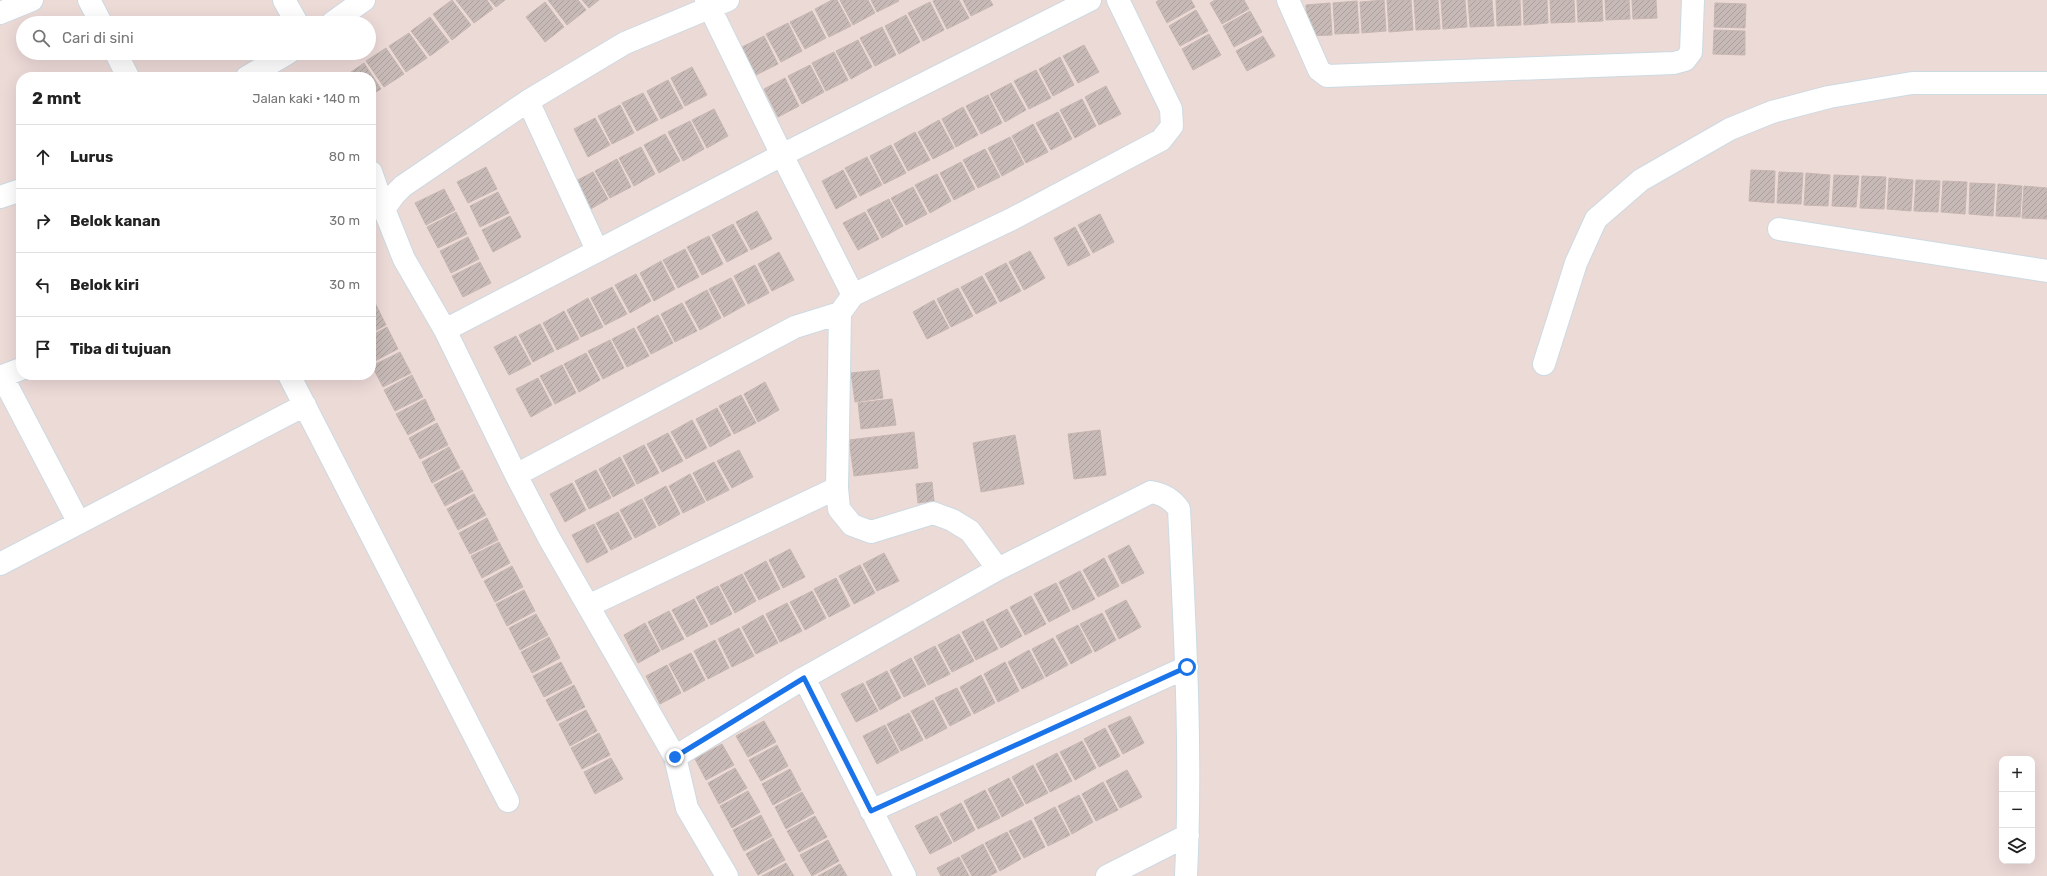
<!DOCTYPE html>
<html lang="id">
<head>
<meta charset="utf-8">
<style>
	body { margin:0; font-family:Rubik,sans-serif; background:#f6f6f6; color:#222 }
	.controls { position:absolute; right:12px; bottom:12px; display:grid; overflow:hidden; border-radius:8px; box-shadow:0 4px 16px #0002 }
	.controls button { width:36px; height:36px; display:grid; place-items:center; padding:0; border:0; border-bottom:1px solid #e0e0e0; background:#fff; color:#222; font:20px sans-serif }
	.stop { position:absolute; width:12px; height:12px; margin:-9px; border:3px solid #1a73e8; border-radius:50%; background:#fff }
	.stop.end { background:#1a73e8; border-color:#fff; box-shadow:0 1px 4px #0008 }
	.list { margin:0; padding:0; list-style:none }
	h2 { display:flex; justify-content:space-between; align-items:center; height:52px; margin:0; padding:0 16px; font-size:17px }
	h2 small { font-size:13px; font-weight:400; color:#767676 }
	.list li { display:grid; grid-template-columns:26px 1fr auto; gap:12px; align-items:center; box-sizing:border-box; height:64px; padding:0 16px; border-top:1px solid #e0e0e0 }
	.list b { display:block; font-size:15px; white-space:nowrap }
	.list em { font-size:13px; font-style:normal; color:#767676 }
	.icon { flex:none; width:22px; height:22px; fill:none; stroke:currentColor; stroke-width:2; stroke-linecap:round; stroke-linejoin:round }
	.map { position:relative; flex:none; width:2047px; height:876px; overflow:hidden }
	.search { position:absolute; background:#fff; box-shadow:0 4px 16px #0002; left:16px; top:16px; width:360px; height:44px; display:flex; align-items:center; gap:10px; box-sizing:border-box; padding:0 14px; border-radius:22px; color:#767676; font-size:15px }
	.panel { position:absolute; background:#fff; box-shadow:0 4px 16px #0002; left:16px; top:72px; width:360px; height:308px; border-radius:16px }
	.map>svg:first-child { display:block }
	.building { fill:url(#building-hatch); stroke:#c7b6b1 }
	.lines { fill:none; stroke-linecap:round; stroke-linejoin:round }
	.minor-casing { stroke:#ccdae2; stroke-width:24 }
	.minor { stroke:#fff; stroke-width:22 }
	.route { stroke:#1a73e8; stroke-width:5 }
</style>
</head>
<body>
<div class="map">
<svg width="2047" height="876" viewBox="0 0 2047 876">
	<defs>
		<pattern id="building-hatch" width="6" height="6" patternUnits="userSpaceOnUse"><rect width="6" height="6" fill="#c6b9b6"/><path d="M-1 1l2-2M0 6l6-6M5 7l2-2" fill="none" stroke="#aa9f9c"/></pattern>
	</defs>
	<rect width="100%" height="100%" fill="#ecdad7"/>
	<path class="building" d="M 452,0 L 471,25 L 452,40 L 433,14 Z
		M 456,0 L 487,0 L 493,9 L 474,23 Z
		M 490,0 L 505,0 L 496,7 Z
		M 548,0 L 578,0 L 586,10 L 567,25 Z
		M 582,0 L 599,0 L 589,8 Z
		M 832,0 L 837,0 L 851,26 L 829,37 L 815,9 Z
		M 840,0 L 868,0 L 875,13 L 853,25 Z
		M 871,0 L 898,0 L 899,1 L 877,12 Z
		M 935,0 L 959,0 L 969,18 L 947,29 L 933,1 Z
		M 963,0 L 990,0 L 993,5 L 971,16 Z
		M 1159,0 L 1191,0 L 1195,7 L 1167,23 L 1156,2 Z
		M 1215,0 L 1244,0 L 1249,9 L 1222,24 L 1210,3 Z
		M 1384,0 L 1386,31 L 1362,33 L 1360,2 Z
		M 1387,0 L 1411,0 L 1413,30 L 1389,32 Z
		M 1414,0 L 1438,0 L 1440,29 L 1416,30 Z
		M 1441,0 L 1465,0 L 1467,27 L 1443,29 Z
		M 1468,0 L 1492,0 L 1494,26 L 1470,27 Z
		M 1496,0 L 1520,0 L 1521,25 L 1497,26 Z
		M 1523,0 L 1547,0 L 1548,23 L 1524,25 Z
		M 1550,0 L 1574,0 L 1575,22 L 1551,23 Z
		M 1577,0 L 1602,0 L 1603,21 L 1578,22 Z
		M 1605,0 L 1629,0 L 1630,19 L 1606,20 Z
		M 1632,0 L 1656,0 L 1657,18 L 1633,19 Z
		M 1357,1 L 1359,33 L 1335,34 L 1333,3 Z
		M 545,2 L 564,27 L 545,42 L 526,17 Z
		M 930,2 L 944,30 L 923,41 L 908,13 Z
		M 1330,3 L 1332,35 L 1307,36 L 1306,5 Z
		M 1715,3 L 1746,4 L 1745,28 L 1714,27 Z
		M 1196,10 L 1208,31 L 1180,46 L 1169,26 Z
		M 812,11 L 826,38 L 805,49 L 790,22 Z
		M 1250,11 L 1262,32 L 1234,47 L 1223,26 Z
		M 906,15 L 920,42 L 899,54 L 885,26 Z
		M 430,17 L 449,42 L 430,56 L 411,31 Z
		M 788,23 L 802,51 L 781,62 L 766,34 Z
		M 882,27 L 896,55 L 875,66 L 860,38 Z
		M 1714,30 L 1745,31 L 1745,55 L 1713,54 Z
		M 409,33 L 427,58 L 406,72 L 389,46 Z
		M 1209,34 L 1221,55 L 1193,70 L 1182,49 Z
		M 764,36 L 778,64 L 756,75 L 742,47 Z
		M 1263,36 L 1275,56 L 1247,71 L 1236,51 Z
		M 858,40 L 872,67 L 851,79 L 836,51 Z
		M 1084,45 L 1099,72 L 1078,83 L 1063,56 Z
		M 386,48 L 404,74 L 384,87 L 366,61 Z
		M 834,52 L 848,80 L 826,91 L 812,63 Z
		M 1060,57 L 1074,85 L 1053,96 L 1039,69 Z
		M 364,63 L 381,89 L 371,95 L 371,77 L 344,77 Z
		M 810,65 L 824,92 L 802,104 L 788,76 Z
		M 692,67 L 707,95 L 685,106 L 671,78 Z
		M 1036,70 L 1051,98 L 1029,109 L 1014,81 Z
		M 785,78 L 799,106 L 778,117 L 764,89 Z
		M 668,80 L 683,108 L 661,119 L 647,91 Z
		M 1011,83 L 1026,110 L 1005,122 L 990,94 Z
		M 1106,86 L 1121,114 L 1099,125 L 1085,97 Z
		M 643,93 L 658,120 L 637,131 L 622,103 Z
		M 988,95 L 1002,123 L 981,134 L 966,106 Z
		M 1082,99 L 1096,126 L 1075,138 L 1060,110 Z
		M 620,105 L 634,133 L 612,144 L 598,116 Z
		M 963,107 L 978,135 L 956,147 L 942,119 Z
		M 714,109 L 728,136 L 707,148 L 692,120 Z
		M 1058,112 L 1072,139 L 1051,150 L 1036,123 Z
		M 595,118 L 610,145 L 588,157 L 574,129 Z
		M 939,120 L 954,148 L 933,159 L 918,132 Z
		M 690,121 L 704,149 L 683,161 L 668,132 Z
		M 1033,124 L 1048,152 L 1026,163 L 1012,136 Z
		M 915,132 L 930,160 L 908,171 L 894,144 Z
		M 665,134 L 680,161 L 659,173 L 644,145 Z
		M 1010,137 L 1024,164 L 1002,176 L 988,148 Z
		M 891,145 L 906,173 L 884,184 L 870,156 Z
		M 641,147 L 655,174 L 634,186 L 619,158 Z
		M 985,149 L 1000,177 L 978,188 L 963,160 Z
		M 867,157 L 882,185 L 860,196 L 845,168 Z
		M 617,159 L 631,187 L 610,198 L 595,171 Z
		M 961,162 L 975,189 L 954,200 L 940,173 Z
		M 486,167 L 497,189 L 468,203 L 457,182 Z
		M 843,170 L 857,197 L 836,209 L 822,181 Z
		M 1751,170 L 1775,171 L 1774,203 L 1749,201 Z
		M 593,172 L 608,199 L 587,211 L 572,183 Z
		M 1779,172 L 1803,173 L 1801,204 L 1777,203 Z
		M 1806,173 L 1830,175 L 1828,206 L 1804,205 Z
		M 937,174 L 951,201 L 930,213 L 915,185 Z
		M 1834,175 L 1859,176 L 1856,207 L 1832,206 Z
		M 1862,176 L 1886,177 L 1884,209 L 1860,208 Z
		M 1889,178 L 1913,180 L 1911,211 L 1887,209 Z
		M 1916,180 L 1940,181 L 1938,212 L 1914,211 Z
		M 1943,181 L 1967,182 L 1965,214 L 1941,212 Z
		M 1970,183 L 1995,184 L 1993,216 L 1969,214 Z
		M 1998,184 L 2022,186 L 2020,217 L 1996,216 Z
		M 2024,186 L 2047,188 L 2047,219 L 2022,218 Z
		M 913,187 L 927,214 L 906,225 L 891,198 Z
		M 444,189 L 455,210 L 426,225 L 415,203 Z
		M 498,192 L 509,213 L 480,227 L 470,206 Z
		M 889,199 L 903,226 L 882,238 L 867,210 Z
		M 757,211 L 772,239 L 751,250 L 736,222 Z
		M 456,212 L 467,234 L 438,248 L 427,227 Z
		M 865,212 L 879,239 L 858,250 L 843,223 Z
		M 1100,214 L 1114,242 L 1093,253 L 1078,225 Z
		M 510,216 L 521,237 L 493,252 L 482,230 Z
		M 733,224 L 748,251 L 727,262 L 712,235 Z
		M 1075,227 L 1090,255 L 1068,266 L 1054,238 Z
		M 709,236 L 723,264 L 702,275 L 687,247 Z
		M 468,237 L 479,259 L 451,273 L 440,251 Z
		M 685,249 L 699,277 L 678,288 L 663,260 Z
		M 1030,251 L 1045,278 L 1024,290 L 1009,262 Z
		M 779,252 L 794,280 L 772,291 L 758,264 Z
		M 661,261 L 675,289 L 654,301 L 640,273 Z
		M 480,262 L 491,283 L 463,297 L 452,276 Z
		M 1006,263 L 1021,291 L 1000,302 L 985,274 Z
		M 755,265 L 769,293 L 748,304 L 734,276 Z
		M 636,274 L 651,301 L 630,313 L 615,285 Z
		M 982,276 L 997,303 L 976,314 L 961,287 Z
		M 731,278 L 745,305 L 724,317 L 709,289 Z
		M 612,287 L 627,314 L 605,325 L 591,298 Z
		M 958,288 L 973,316 L 951,327 L 937,299 Z
		M 707,290 L 721,318 L 700,330 L 685,302 Z
		M 588,298 L 603,327 L 581,337 L 567,310 Z
		M 934,300 L 949,328 L 927,339 L 913,312 Z
		M 375,303 L 386,325 L 371,333 L 371,305 Z
		M 682,303 L 697,331 L 675,342 L 661,314 Z
		M 564,311 L 579,339 L 557,350 L 543,323 Z
		M 658,315 L 673,343 L 651,354 L 637,327 Z
		M 540,324 L 554,351 L 533,362 L 519,335 Z
		M 387,327 L 398,349 L 371,363 L 371,336 Z
		M 634,328 L 649,356 L 627,367 L 612,339 Z
		M 516,336 L 531,364 L 509,375 L 494,347 Z
		M 610,340 L 624,368 L 603,379 L 588,351 Z
		M 400,352 L 411,373 L 383,387 L 372,366 Z
		M 586,353 L 600,380 L 579,392 L 564,364 Z
		M 562,365 L 576,393 L 555,404 L 540,376 Z
		M 879,370 L 883,398 L 855,402 L 851,373 Z
		M 412,375 L 423,397 L 395,411 L 384,390 Z
		M 538,378 L 552,405 L 531,417 L 516,389 Z
		M 765,382 L 779,410 L 758,422 L 744,394 Z
		M 741,395 L 756,423 L 734,434 L 719,406 Z
		M 425,399 L 435,420 L 408,435 L 396,414 Z
		M 892,399 L 896,425 L 861,429 L 858,403 Z
		M 717,408 L 731,435 L 710,447 L 696,419 Z
		M 692,420 L 707,448 L 686,459 L 671,432 Z
		M 437,423 L 448,445 L 420,459 L 409,438 Z
		M 1100,430 L 1106,475 L 1074,479 L 1068,434 Z
		M 914,432 L 918,468 L 854,476 L 849,440 Z
		M 668,433 L 683,461 L 662,472 L 647,444 Z
		M 1015,435 L 1024,484 L 981,492 L 973,443 Z
		M 644,445 L 659,473 L 637,484 L 623,456 Z
		M 449,447 L 460,468 L 432,483 L 422,462 Z
		M 739,450 L 753,477 L 732,488 L 717,461 Z
		M 620,457 L 635,485 L 613,497 L 599,469 Z
		M 714,462 L 729,490 L 707,501 L 693,473 Z
		M 462,470 L 473,491 L 445,506 L 434,485 Z
		M 596,470 L 611,498 L 589,509 L 575,481 Z
		M 690,474 L 705,502 L 683,513 L 669,486 Z
		M 932,482 L 934,501 L 918,503 L 916,484 Z
		M 572,483 L 586,510 L 565,522 L 550,494 Z
		M 666,486 L 680,514 L 659,526 L 644,498 Z
		M 474,494 L 486,515 L 458,530 L 447,509 Z
		M 642,499 L 656,527 L 635,538 L 620,510 Z
		M 618,512 L 632,539 L 611,550 L 596,523 Z
		M 487,518 L 498,540 L 470,554 L 459,533 Z
		M 594,524 L 608,552 L 587,563 L 572,535 Z
		M 499,542 L 510,563 L 482,578 L 471,556 Z
		M 1129,545 L 1144,573 L 1122,584 L 1108,556 Z
		M 790,549 L 805,577 L 783,588 L 769,560 Z
		M 884,553 L 899,581 L 877,591 L 863,564 Z
		M 1104,558 L 1119,586 L 1098,597 L 1083,570 Z
		M 766,561 L 780,589 L 759,600 L 744,573 Z
		M 860,565 L 875,593 L 854,604 L 839,576 Z
		M 512,566 L 523,587 L 495,602 L 484,581 Z
		M 1080,571 L 1095,599 L 1073,610 L 1059,582 Z
		M 742,574 L 756,601 L 735,613 L 720,585 Z
		M 836,578 L 850,606 L 829,617 L 814,589 Z
		M 1056,583 L 1070,611 L 1049,622 L 1034,594 Z
		M 718,586 L 732,614 L 711,625 L 696,597 Z
		M 524,590 L 535,611 L 507,626 L 496,604 Z
		M 812,591 L 826,618 L 805,630 L 790,602 Z
		M 1031,596 L 1046,624 L 1025,635 L 1010,607 Z
		M 694,599 L 708,626 L 687,637 L 672,610 Z
		M 1126,600 L 1141,627 L 1119,639 L 1105,611 Z
		M 787,603 L 802,631 L 780,642 L 766,614 Z
		M 1007,609 L 1022,636 L 1001,648 L 986,620 Z
		M 669,611 L 684,639 L 662,650 L 648,622 Z
		M 1102,613 L 1116,640 L 1095,652 L 1080,624 Z
		M 536,614 L 548,635 L 520,650 L 509,628 Z
		M 763,615 L 778,643 L 756,654 L 742,627 Z
		M 983,621 L 998,649 L 976,660 L 962,632 Z
		M 645,623 L 660,651 L 638,663 L 624,635 Z
		M 1078,625 L 1092,652 L 1071,664 L 1056,636 Z
		M 739,628 L 754,656 L 732,667 L 718,639 Z
		M 959,634 L 974,661 L 952,672 L 938,645 Z
		M 549,637 L 560,658 L 532,673 L 521,652 Z
		M 1053,638 L 1068,665 L 1046,677 L 1032,649 Z
		M 715,640 L 729,668 L 708,679 L 694,651 Z
		M 935,646 L 950,674 L 928,685 L 914,657 Z
		M 1029,650 L 1044,678 L 1022,689 L 1008,662 Z
		M 691,653 L 705,680 L 684,692 L 669,664 Z
		M 911,658 L 926,686 L 904,697 L 890,670 Z
		M 561,662 L 572,683 L 544,697 L 533,676 Z
		M 1005,662 L 1019,691 L 998,702 L 984,674 Z
		M 667,665 L 681,693 L 660,704 L 646,676 Z
		M 887,671 L 901,698 L 880,710 L 866,682 Z
		M 981,675 L 995,703 L 974,714 L 960,687 Z
		M 863,683 L 878,711 L 856,722 L 841,694 Z
		M 574,685 L 585,707 L 557,721 L 546,700 Z
		M 957,688 L 971,715 L 950,726 L 935,698 Z
		M 933,700 L 947,728 L 926,739 L 911,711 Z
		M 586,710 L 597,731 L 570,746 L 559,724 Z
		M 909,713 L 923,740 L 901,751 L 887,724 Z
		M 1130,716 L 1144,743 L 1123,754 L 1108,726 Z
		M 764,721 L 776,742 L 748,757 L 736,736 Z
		M 885,725 L 899,752 L 877,764 L 863,736 Z
		M 1105,728 L 1120,756 L 1099,767 L 1084,739 Z
		M 599,733 L 610,755 L 582,769 L 571,748 Z
		M 1082,741 L 1096,768 L 1075,780 L 1060,752 Z
		M 722,744 L 734,765 L 706,780 L 695,759 Z
		M 777,745 L 788,766 L 761,781 L 749,760 Z
		M 1057,753 L 1072,781 L 1050,792 L 1036,764 Z
		M 611,758 L 623,779 L 595,794 L 584,772 Z
		M 1033,765 L 1048,793 L 1026,804 L 1012,777 Z
		M 735,768 L 747,788 L 719,804 L 708,783 Z
		M 790,769 L 801,790 L 773,805 L 762,784 Z
		M 1127,770 L 1142,797 L 1120,808 L 1106,781 Z
		M 1009,778 L 1024,805 L 1002,817 L 988,789 Z
		M 1103,782 L 1118,810 L 1096,821 L 1082,794 Z
		M 985,790 L 1000,818 L 978,829 L 964,801 Z
		M 748,791 L 760,812 L 732,828 L 720,806 Z
		M 802,792 L 814,813 L 786,829 L 775,807 Z
		M 1079,795 L 1093,822 L 1072,834 L 1058,806 Z
		M 961,803 L 975,830 L 954,842 L 940,814 Z
		M 1055,807 L 1070,835 L 1048,846 L 1034,818 Z
		M 761,815 L 772,836 L 744,851 L 733,830 Z
		M 815,816 L 827,837 L 799,852 L 787,831 Z
		M 937,816 L 952,843 L 930,854 L 915,826 Z
		M 1031,820 L 1045,847 L 1024,858 L 1009,831 Z
		M 1007,832 L 1021,859 L 1000,871 L 985,843 Z
		M 773,838 L 785,860 L 758,875 L 746,854 Z
		M 828,840 L 839,861 L 812,876 L 800,855 Z
		M 983,844 L 997,872 L 989,876 L 972,876 L 961,856 Z
		M 959,857 L 969,876 L 941,876 L 937,868 Z
		M 786,863 L 794,876 L 762,876 Z
		M 840,864 L 847,876 L 818,876 Z"/>
	<g class="lines">
		<g class="minor-casing">
			<path id="minor" d="M 89,0 L 101,23
				M 284,0 L 297,23
				M 706,0 L 782,155 L 853,295 L 840,313 L 837,488 L 839,509 L 852,525 L 871,532 L 933,513 L 952,520 L 970,531 L 998,569
				M 1288,0 L 1319,70 L 1327,76 L 1674,63 L 1685,60 L 1691,52 L 1693,0
				M 0,13 L 32,0
				M 332,23 L 364,0
				M 116,53 L 128,77
				M 247,77 L 288,53
				M 528,101 L 597,250
				M 371,172 L 384,209
				M 0,197 L 21,190
				M 1779,229 L 2047,271
				M 853,295 L 1012,219 L 1161,140 L 1172,126 L 1171,109 L 1118,0
				M 445,330 L 782,155 L 1090,0
				M 1544,364 L 1576,263 L 1596,219 L 1641,180 L 1730,129 L 1772,112 L 1829,97 L 1912,83 L 2047,83
				M 289,375 L 508,801
				M 2,376 L 79,523
				M 0,377 L 21,369
				M 516,475 L 795,327 L 840,313
				M 0,564 L 305,405
				M 588,606 L 837,488
				M 804,678 L 905,876
				M 675,757 L 804,678 L 998,569 L 1151,492 C 1163,494 1172,499 1179,509 C 1185,631 1192,754 1186,876
				M 871,811 L 1187,667
				M 727,876 L 687,808 L 675,757 L 549,538 L 516,475 L 445,330 L 404,259 L 384,209 L 394,195 L 403,186 L 528,101 L 625,43 L 728,0
				M 1107,876 L 1188,835"/>
		</g>
		<use href="#minor" class="minor"/>
	</g>
	<g class="lines">
		<path class="route" d="M 675,757 L 804,678 L 871,811 L 1187,667"/>
	</g>
</svg>
<div class="controls">
<button>+</button>
<button>−</button>
<button><svg class="icon" aria-label="layers" viewBox="0 0 24 24"><path d="M12 4l9 5-9 5-9-5zM3 14l9 5 9-5"/></svg></button>
</div>
<div class="stop" style="left:1187px;top:667px"></div>
<div class="stop end" style="left:675px;top:757px"></div>
<div class="search"><svg class="icon" aria-label="search" viewBox="0 0 24 24"><circle cx="10" cy="10" r="6"/><path d="M15 15l6 6"/></svg>Cari di sini</div>
<section class="panel">
<h2>2 mnt<small>Jalan kaki · 140 m</small></h2>
<ul class="list">
<li><svg class="icon" aria-label="ahead" viewBox="0 0 24 24"><path d="M12 20V5M6 11l6-6 6 6"/></svg><div><b>Lurus</b></div><em>80 m</em></li>
<li><svg class="icon" aria-label="right" viewBox="0 0 24 24"><path d="M7 20v-9h11M14 6l5 5-5 5"/></svg><div><b>Belok kanan</b></div><em>30 m</em></li>
<li><svg class="icon" aria-label="left" viewBox="0 0 24 24"><path d="M17 20v-9H6M10 6l-5 5 5 5"/></svg><div><b>Belok kiri</b></div><em>30 m</em></li>
<li><svg class="icon" aria-label="arrive" viewBox="0 0 24 24"><path d="M6 21V4h12l-3 4 3 4H6"/></svg><div><b>Tiba di tujuan</b></div></li>
</ul>
</section>
</div>
</body>
</html>
